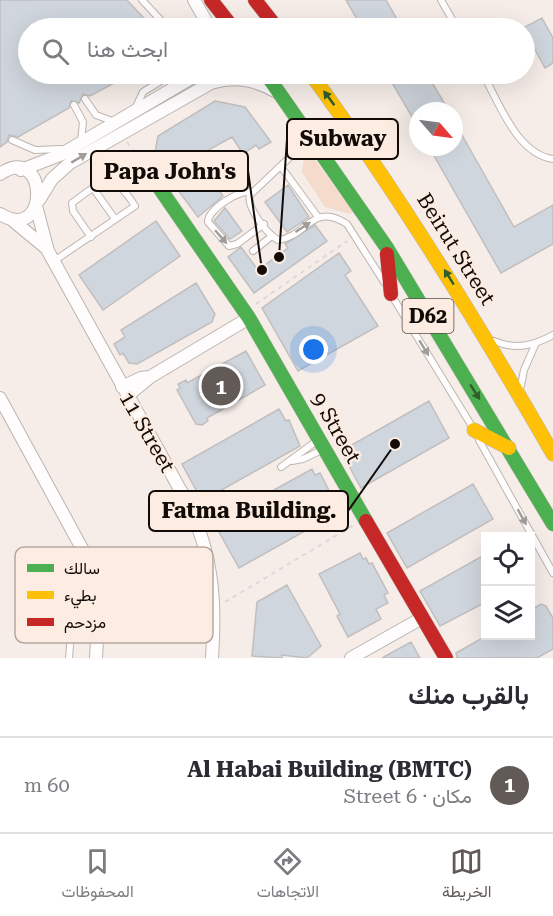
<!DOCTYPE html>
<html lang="ar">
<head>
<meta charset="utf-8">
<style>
	body { margin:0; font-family:"Roboto Serif",Vazirmatn,serif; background:#f2f2f3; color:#2b2b33; direction:rtl }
	.controls { position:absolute; right:18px; bottom:18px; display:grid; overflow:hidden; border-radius:0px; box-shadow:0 6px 24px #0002 }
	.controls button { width:54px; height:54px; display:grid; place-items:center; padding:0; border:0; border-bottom:2px solid #e1e1e2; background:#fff; color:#2b2b33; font:30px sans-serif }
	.compass { position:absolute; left:409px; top:102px; width:54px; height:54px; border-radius:50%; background:#fff; box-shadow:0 6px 24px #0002; rotate:118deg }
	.you { position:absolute; left:314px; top:350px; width:21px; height:21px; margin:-15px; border:4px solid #fff; border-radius:50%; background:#1a73e8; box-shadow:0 0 0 9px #1a73e833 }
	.badge { display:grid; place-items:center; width:39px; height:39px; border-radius:50%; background:#625a56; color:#fff; font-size:20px; font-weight:700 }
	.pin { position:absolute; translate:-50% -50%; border:3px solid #fff; box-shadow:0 2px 6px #0006 }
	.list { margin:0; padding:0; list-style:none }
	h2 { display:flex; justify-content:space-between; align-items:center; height:78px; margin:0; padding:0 24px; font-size:26px }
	h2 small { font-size:20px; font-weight:400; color:#7c7c81 }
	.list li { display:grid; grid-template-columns:39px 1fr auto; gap:18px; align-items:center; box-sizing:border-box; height:96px; padding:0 24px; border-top:2px solid #e1e1e2 }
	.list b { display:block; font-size:22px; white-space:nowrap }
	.list p { margin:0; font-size:20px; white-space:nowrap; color:#7c7c81 }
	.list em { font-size:20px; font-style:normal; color:#7c7c81 }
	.icon { flex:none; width:33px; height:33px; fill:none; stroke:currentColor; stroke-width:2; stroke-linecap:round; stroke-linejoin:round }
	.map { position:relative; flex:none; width:553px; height:658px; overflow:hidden; direction:ltr }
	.search { position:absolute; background:#fff; box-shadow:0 6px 24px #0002; left:18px; right:18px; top:18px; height:66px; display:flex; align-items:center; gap:15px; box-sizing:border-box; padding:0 21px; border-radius:33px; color:#7c7c81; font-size:22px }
	.sheet { height:174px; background:#fff }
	nav { display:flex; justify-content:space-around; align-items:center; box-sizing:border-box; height:84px; border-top:2px solid #e1e1e2; background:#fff; font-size:16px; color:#7c7c81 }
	nav a { display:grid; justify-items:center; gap:3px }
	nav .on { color:#625a56 }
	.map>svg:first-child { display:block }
	.green { fill:#f5dbcb }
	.building { fill:#d0d6dd; stroke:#c0bebf; stroke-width:1.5 }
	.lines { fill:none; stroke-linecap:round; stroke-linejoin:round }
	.lane-casing { stroke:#bcb5b0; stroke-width:8 }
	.street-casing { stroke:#bcb5b0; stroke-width:14 }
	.fast-casing { stroke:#bcb5b0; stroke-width:15 }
	.slow-casing { stroke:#bcb5b0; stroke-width:15 }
	.jam-casing { stroke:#bcb5b0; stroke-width:15 }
	.path { stroke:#dcdad9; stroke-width:2; stroke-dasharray:4.5 4.5; stroke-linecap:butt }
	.lane { stroke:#fefcfc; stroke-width:6 }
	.street { stroke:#fefcfc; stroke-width:12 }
	.fast { stroke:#4caf50; stroke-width:14 }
	.slow { stroke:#ffc107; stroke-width:14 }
	.jam { stroke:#c62828; stroke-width:14 }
	.oneway { fill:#2f5d2c }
	.oneway2 { fill:#a09c9a }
	.labels { text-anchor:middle; stroke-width:5; stroke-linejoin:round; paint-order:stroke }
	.shield { fill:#fcece2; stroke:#584e49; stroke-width:1.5 }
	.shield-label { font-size:20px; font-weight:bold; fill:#120b07 }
	.street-label { font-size:21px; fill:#120b07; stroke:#fcece2 }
	.key { fill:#fcece2; stroke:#b6a8a0; stroke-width:1.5 }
	.key-label { font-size:16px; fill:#120b07 }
	.leader { fill:none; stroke:#120b07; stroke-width:2 }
	.callout-dot { fill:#120b07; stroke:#fcece2; stroke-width:2 }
	.callout { fill:#fcece2; stroke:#120b07; stroke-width:2 }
	.callout-label { font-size:22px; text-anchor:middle; font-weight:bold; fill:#120b07 }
</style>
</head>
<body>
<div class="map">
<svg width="553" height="658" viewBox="0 0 553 658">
	<rect width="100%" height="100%" fill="#f6ede8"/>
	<path class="green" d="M 305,150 L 308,150 L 353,212 L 349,214 L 325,207 L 302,172 Z"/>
	<path class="building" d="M 0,0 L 127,0 L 153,28 L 28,28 L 28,74 L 131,74 L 90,96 L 83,94 L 79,103 L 71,101 L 69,108 L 18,137 L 9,135 L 7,142 L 0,147 Z
		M 346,0 L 386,0 L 402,28 L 362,28 Z
		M 542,18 L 553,38 L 553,63 L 545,68 L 523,28 Z
		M 387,74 L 427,74 L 449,111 L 418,111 L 418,127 Z
		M 215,101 L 245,107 L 271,142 L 259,149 L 256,145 L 243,154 L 232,137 L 194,158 L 223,196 L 198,217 L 154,158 L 158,136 Z
		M 454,121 L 514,227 L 553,205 L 553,244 L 501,273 L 429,147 L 454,147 Z
		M 288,185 L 309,217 L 287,232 L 265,202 Z
		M 225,208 L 242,231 L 230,239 L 214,221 Z
		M 156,221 L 180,256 L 103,310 L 79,275 Z
		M 315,225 L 327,241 L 254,293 L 228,257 L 241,247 L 258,270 L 288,248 L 285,244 Z
		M 339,253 L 351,271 L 345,275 L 378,326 L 298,371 L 262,308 Z
		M 196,283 L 215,314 L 212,322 L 137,364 L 129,363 L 123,353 L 120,355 L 114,344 L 125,337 L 121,330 Z
		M 246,351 L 265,385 L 207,418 L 208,421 L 202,425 L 196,424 L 177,390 L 180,388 L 178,384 L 186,380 L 187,383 Z
		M 429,401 L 449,438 L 361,488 L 341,451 Z
		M 279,409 L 286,421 L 289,420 L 300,446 L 202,501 L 182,464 Z
		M 312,469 L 315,475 L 320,473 L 336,504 L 333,506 L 337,513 L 239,568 L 214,523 Z
		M 473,484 L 493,519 L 407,568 L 387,533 Z
		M 360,553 L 363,559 L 366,558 L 369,564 L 372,563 L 388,593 L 384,595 L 388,603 L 376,609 L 381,619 L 348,637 L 337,616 L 340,614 L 319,574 Z
		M 486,554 L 486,602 L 440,626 L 420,591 Z
		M 287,585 L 321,646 L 307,658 L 282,655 L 282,658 L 252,656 L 257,602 Z
		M 541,604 L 546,606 L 553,618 L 553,649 L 537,658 L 457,658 L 456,653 L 486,636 L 531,636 L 531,610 Z
		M 411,642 L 420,658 L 382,658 Z"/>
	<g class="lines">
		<g class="lane-casing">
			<path id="lane" d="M 142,0 L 168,28
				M 441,0 L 457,28
				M 483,74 C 499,103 517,154 553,159
				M 85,99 L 96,115 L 115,122
				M 74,105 L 83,122 L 81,141
				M 134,111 L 143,92 L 172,74
				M 297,129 L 289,158 L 250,195 C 246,207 267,234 278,240 C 307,237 312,201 347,224 L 384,282
				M 12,140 L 35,150 L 61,149
				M 282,168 L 318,217
				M 93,188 L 115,219
				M 253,192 C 241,188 208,209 208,222 L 229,246 L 237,244 L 264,224
				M 253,251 L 272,236
				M 54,261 L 135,206 C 112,169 102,181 72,203 L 73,211 L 91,237
				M 392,296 L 473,428
				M 494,341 C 516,350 533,346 553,335
				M 521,386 L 524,370 L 535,345
				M 479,440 L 553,573
				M 292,461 L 303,459 L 322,450
				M 281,467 L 318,440
				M 69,658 L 73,608 L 64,567 L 70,557 L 82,549"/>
		</g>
		<g class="street-casing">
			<path id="street" d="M 194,0 L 210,28
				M 21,170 L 60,155 L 198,74
				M 0,174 C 48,141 51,245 0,214
				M 39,200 L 52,179 L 70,163 L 211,83 C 235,76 253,79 275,91
				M 36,206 L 48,251 L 187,502 C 213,553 216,602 212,658
				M 11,219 L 46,248
				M 122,387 L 141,378 L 150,377
				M 127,396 L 150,377 L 249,318
				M 0,398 L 91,565 L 99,602 L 96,658
				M 351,658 L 422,618"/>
		</g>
		<g class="fast-casing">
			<path id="fast" d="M 266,74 L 387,248 L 553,524
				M 143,164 L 249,318 L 366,521"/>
		</g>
		<g class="slow-casing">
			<path id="slow" d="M 311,74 C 400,196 478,323 553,454
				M 474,430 L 509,448"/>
		</g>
		<g class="jam-casing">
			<path id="jam" d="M 211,0 L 233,28
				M 255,0 L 277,28
				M 387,254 L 391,294
				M 366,521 L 446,658"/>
		</g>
		<path class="path" d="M 127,142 L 134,152
			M 256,304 L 347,241
			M 225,602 L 354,525"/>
		<use href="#lane" class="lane"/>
		<use href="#street" class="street"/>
		<use href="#fast" class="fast"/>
		<use href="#slow" class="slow"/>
		<use href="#jam" class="jam"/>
	</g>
	<defs><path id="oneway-solid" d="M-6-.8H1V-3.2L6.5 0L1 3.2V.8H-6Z" transform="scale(1.5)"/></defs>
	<g class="oneway">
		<use href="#oneway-solid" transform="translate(329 98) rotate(-127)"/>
		<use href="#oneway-solid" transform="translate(449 277) rotate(-122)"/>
		<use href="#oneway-solid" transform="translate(475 392) rotate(58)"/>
	</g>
	<g class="oneway2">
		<use href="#oneway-solid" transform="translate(79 158) rotate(-31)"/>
		<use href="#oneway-solid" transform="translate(303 227) rotate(-33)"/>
		<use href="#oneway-solid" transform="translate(221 237) rotate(49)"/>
		<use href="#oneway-solid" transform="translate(424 348) rotate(59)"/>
		<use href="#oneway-solid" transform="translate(522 517) rotate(61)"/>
	</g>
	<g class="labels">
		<rect class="shield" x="402.5" y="299" width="51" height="34" rx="4.5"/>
		<g class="shield-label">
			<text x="428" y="323">D62</text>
		</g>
		<g class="street-label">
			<text transform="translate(456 249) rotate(58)" y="7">Beirut Street</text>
			<text transform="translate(336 428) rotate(60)" y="7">9 Street</text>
			<text transform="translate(147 432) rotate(60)" y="7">11 Street</text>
		</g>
	</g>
	<rect x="15" y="547" width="198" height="96" rx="9" class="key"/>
	<rect x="27" y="564" width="27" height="8" fill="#4caf50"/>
	<rect x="27" y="591" width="27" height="8" fill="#ffc107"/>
	<rect x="27" y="618" width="27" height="8" fill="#c62828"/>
	<g class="key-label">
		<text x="64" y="574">سالك</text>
		<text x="64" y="601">بطيء</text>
		<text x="64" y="628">مزدحم</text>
	</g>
	<path class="leader" d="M279 257L287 139M262 270L248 171M395 444L348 511"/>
	<g class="callout-dot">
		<circle cx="279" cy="257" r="6"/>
		<circle cx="262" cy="270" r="6"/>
		<circle cx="395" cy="444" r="6"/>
	</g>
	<g class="callout">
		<rect x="287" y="119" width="111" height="40" rx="6"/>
		<rect x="91" y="151" width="157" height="40" rx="6"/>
		<rect x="149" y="491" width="199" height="40" rx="6"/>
	</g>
	<g class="callout-label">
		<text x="343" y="146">Subway</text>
		<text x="170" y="179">Papa John's</text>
		<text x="249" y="518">Fatma Building.</text>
	</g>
</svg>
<div class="controls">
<button><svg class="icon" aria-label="locate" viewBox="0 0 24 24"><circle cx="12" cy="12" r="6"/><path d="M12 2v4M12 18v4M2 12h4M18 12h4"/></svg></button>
<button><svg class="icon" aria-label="layers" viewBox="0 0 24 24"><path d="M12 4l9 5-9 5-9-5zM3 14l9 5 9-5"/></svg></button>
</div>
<svg class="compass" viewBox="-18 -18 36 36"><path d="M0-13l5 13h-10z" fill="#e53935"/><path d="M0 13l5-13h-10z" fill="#7c7c81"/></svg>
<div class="you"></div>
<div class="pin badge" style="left:221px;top:386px">1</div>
<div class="search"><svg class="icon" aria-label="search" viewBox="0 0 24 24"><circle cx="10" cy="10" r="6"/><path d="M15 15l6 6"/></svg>ابحث هنا</div>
</div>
<section class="sheet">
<h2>بالقرب منك<small></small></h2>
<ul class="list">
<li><span class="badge">1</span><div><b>Al Habai Building (BMTC)</b><p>مكان · 6 Street</p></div><em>60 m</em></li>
</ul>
</section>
<nav>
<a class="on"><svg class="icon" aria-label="map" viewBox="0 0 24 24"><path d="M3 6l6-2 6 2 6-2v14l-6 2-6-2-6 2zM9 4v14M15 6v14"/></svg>الخريطة</a>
<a><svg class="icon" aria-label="directions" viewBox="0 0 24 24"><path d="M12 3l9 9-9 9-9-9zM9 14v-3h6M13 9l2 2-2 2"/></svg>الاتجاهات</a>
<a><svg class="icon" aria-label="saved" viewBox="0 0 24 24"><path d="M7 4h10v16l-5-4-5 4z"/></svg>المحفوظات</a>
</nav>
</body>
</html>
